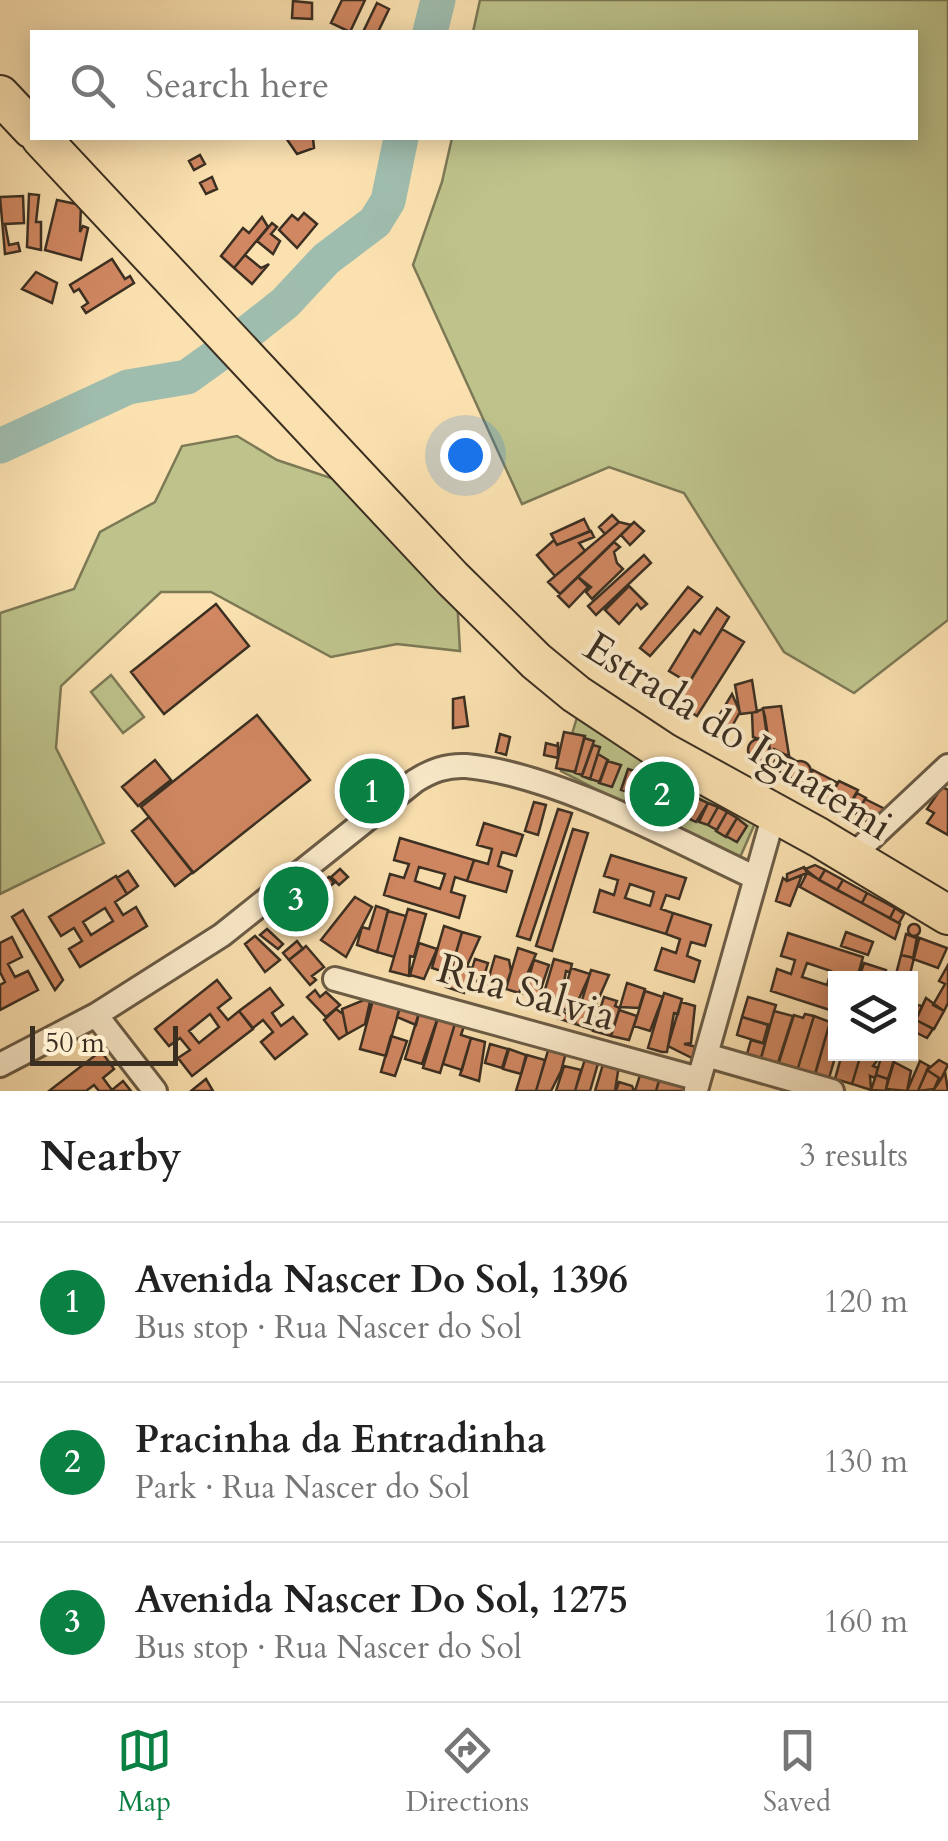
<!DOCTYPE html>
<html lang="en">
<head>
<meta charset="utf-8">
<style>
	body { margin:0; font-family:Cardo,serif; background:#f6f6f6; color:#222 }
	.controls { position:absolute; right:30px; bottom:30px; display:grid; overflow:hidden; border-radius:0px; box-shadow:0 5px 25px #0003 }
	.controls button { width:90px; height:90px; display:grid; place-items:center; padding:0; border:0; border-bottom:2px solid #e0e0e0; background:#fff; color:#222; font:50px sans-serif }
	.scale { position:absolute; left:30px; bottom:25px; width:148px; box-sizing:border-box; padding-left:10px; border:5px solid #3b2f22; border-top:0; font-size:28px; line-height:35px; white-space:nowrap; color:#3b2f22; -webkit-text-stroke:8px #fceccc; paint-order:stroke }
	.you { position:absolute; left:465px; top:455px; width:35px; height:35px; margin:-25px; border:8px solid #fff; border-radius:50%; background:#1a73e8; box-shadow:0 0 0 15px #1a73e833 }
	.badge { display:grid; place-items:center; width:65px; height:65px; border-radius:50%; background:#0b8043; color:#fff; font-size:32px; font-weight:700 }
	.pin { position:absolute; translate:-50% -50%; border:5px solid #fff; box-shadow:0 2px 10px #0006 }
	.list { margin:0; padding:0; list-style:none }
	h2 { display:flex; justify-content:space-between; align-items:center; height:130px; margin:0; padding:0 40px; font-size:42px }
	h2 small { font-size:32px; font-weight:400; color:#767676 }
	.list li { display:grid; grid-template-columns:65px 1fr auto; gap:30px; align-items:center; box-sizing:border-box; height:160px; padding:0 40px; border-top:2px solid #e0e0e0 }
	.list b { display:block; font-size:38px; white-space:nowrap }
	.list p { margin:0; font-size:32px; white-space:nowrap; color:#767676 }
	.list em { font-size:32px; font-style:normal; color:#767676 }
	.icon { flex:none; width:55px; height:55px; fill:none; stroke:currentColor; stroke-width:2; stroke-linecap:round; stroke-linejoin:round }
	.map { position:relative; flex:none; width:948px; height:1091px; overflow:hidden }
	.search { position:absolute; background:#fff; box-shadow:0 5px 25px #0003; left:30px; right:30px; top:30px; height:110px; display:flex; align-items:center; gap:25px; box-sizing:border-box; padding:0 35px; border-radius:0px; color:#767676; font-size:38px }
	.sheet { height:610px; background:#fff }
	nav { display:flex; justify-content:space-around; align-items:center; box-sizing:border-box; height:140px; border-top:2px solid #e0e0e0; background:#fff; font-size:28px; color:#767676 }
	nav a { display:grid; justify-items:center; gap:5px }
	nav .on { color:#0b8043 }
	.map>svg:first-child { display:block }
	.green { fill:#bec38b; stroke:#7c7956; stroke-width:2.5 }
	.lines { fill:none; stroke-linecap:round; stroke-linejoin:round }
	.river { stroke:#9fbdae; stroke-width:35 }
	.building { fill:#d18862; stroke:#3b2f22; stroke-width:2.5; fill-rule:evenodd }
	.minor-casing { stroke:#6b5c46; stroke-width:28 }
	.primary-casing { stroke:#3b2f22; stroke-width:42 }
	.minor { stroke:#fceccc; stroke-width:22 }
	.primary { stroke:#fbe1b0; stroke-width:38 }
	.labels { text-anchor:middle; stroke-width:8; stroke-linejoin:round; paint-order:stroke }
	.street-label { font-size:42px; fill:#3b2f22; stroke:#fceccc }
</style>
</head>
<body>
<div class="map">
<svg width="948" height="1091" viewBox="0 0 948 1091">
	<rect width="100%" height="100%" fill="#fbe1b0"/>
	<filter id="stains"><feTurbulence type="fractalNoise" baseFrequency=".002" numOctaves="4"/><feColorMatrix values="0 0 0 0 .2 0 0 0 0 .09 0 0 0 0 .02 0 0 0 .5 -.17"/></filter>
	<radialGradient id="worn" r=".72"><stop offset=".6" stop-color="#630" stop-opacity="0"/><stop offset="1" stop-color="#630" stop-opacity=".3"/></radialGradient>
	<path class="green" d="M 480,0 L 948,0 L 948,620 L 854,693 L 784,652 L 684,493 L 609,467 L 522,504 L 413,265 L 442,182 L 452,138 L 916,138 L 916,32 L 473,32 Z
		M 237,436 L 277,460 L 352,485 L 457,598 L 460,651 L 397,644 L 331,657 L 211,592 L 161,592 L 61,686 L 56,748 L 104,843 L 0,894 L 0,613 L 74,589 L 100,532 L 155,502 L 182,446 Z
		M 111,675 L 144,717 L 123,733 L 91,692 Z
		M 581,704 L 759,814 L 738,862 L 561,771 Z"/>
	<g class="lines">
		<path class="river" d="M 430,32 L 438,0
			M 0,446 L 128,387 L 187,377 L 233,344 L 285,303 L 326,259 L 375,222 L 388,201 L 401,138"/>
	</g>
	<path class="building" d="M 342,0 L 365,0 L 350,32 L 331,23 Z
		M 293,1 L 312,3 L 312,19 L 292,18 Z
		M 377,3 L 389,9 L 378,32 L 363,32 Z
		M 286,138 L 313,138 L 314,148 L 297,154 Z
		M 200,155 L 205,164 L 194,170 L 189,161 Z
		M 212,177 L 217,189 L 206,194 L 200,183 Z
		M 29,194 L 39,195 L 36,222 L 41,222 L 41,250 L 27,247 Z
		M 23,196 L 24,223 L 5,224 L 9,245 L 18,243 L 20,251 L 5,254 L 0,197 Z
		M 57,200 L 81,205 L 80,232 L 83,226 L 88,228 L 81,260 L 45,250 Z
		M 304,213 L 317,224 L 297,248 L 279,230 L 292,215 L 298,220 Z
		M 262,217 L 268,227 L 234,268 L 221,256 L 243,228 L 249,233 Z
		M 272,223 L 277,227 L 271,234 L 280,241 L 273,254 L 257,241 Z
		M 245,255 L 261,268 L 269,264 L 252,284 L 234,268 Z
		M 112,259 L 125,279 L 130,276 L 134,283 L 86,313 L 82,307 L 88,303 L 79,289 L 74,292 L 70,285 Z
		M 36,272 L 57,283 L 52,303 L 22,289 Z
		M 612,515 L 619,522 L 605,534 L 599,527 Z
		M 584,519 L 590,531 L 557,545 L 551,534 Z
		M 619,522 L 631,525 L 560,594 L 548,582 Z
		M 634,522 L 644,531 L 630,545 L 621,535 Z
		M 591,531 L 594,537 L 579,543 L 585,551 L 555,576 L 537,555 L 554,540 L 557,545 Z
		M 614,542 L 620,547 L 614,552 L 617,563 L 623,569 L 592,599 L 586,592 L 591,587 L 578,577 Z
		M 644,555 L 651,563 L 596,615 L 588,606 Z
		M 578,577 L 588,587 L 569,607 L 558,596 Z
		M 629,586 L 647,604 L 641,609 L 637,604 L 619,624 L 605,610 Z
		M 688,587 L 702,597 L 650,656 L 640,648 Z
		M 216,604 L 249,646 L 164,714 L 131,672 Z
		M 717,608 L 729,617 L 689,683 L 669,671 L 694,630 L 700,634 Z
		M 722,629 L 744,642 L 697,716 L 676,703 Z
		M 752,680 L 757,712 L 740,714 L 735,685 Z
		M 732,694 L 740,712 L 731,728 L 717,719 Z
		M 464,697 L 468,726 L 453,728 L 453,699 Z
		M 781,706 L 789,755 L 786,755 L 769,750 L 763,708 Z
		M 763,709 L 765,717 L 769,743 L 753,737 L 752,713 Z
		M 257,715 L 310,780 L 193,873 L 141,807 Z
		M 564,732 L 585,736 L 575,772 L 556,768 Z
		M 500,734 L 510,737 L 506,755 L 496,752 Z
		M 584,738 L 594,741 L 582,775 L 575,773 Z
		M748 750a11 11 0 1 1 22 0a11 11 0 1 1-22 0Z
		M 558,742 L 558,758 L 544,755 L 546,743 L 557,746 Z
		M 593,745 L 600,747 L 590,779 L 582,776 Z
		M 774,749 L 788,756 L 783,765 L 775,761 L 772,767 L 764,763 Z
		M 598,754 L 608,760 L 600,782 L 590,779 Z
		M 788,756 L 796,761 L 787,775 L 779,771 Z
		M 155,760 L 171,780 L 138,806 L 122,787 Z
		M 607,761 L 621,765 L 612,787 L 599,783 Z
		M789 772a11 11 0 1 1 22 0a11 11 0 1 1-22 0Z
		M 628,769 L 638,772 L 632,793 L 621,790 Z
		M 813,770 L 838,783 L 827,802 L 804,789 Z
		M 675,776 L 685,782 L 674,808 L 663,803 Z
		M 636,778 L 654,782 L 648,797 L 632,792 Z
		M648 791a11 11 0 1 1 22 0a11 11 0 1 1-22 0Z
		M 839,781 L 858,790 L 847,809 L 828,800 Z
		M 942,787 L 948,790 L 948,835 L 927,823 L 934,813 L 927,809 Z
		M 857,793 L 866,798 L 856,814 L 847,809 Z
		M 695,797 L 708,803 L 696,822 L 685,817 Z
		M 865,799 L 887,810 L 877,827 L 864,820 L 868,812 L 860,808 Z
		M 534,802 L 546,805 L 538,835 L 525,831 Z
		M 708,803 L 718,807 L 708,825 L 699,822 Z
		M 718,807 L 727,812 L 717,830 L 708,825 Z
		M 558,809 L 572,813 L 530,940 L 517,936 Z
		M 727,812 L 737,818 L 726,837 L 716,831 Z
		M 149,817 L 193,872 L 175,886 L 132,831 Z
		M 737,818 L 747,826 L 737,842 L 726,836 Z
		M 484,823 L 523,835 L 516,856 L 502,852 L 498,866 L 512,871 L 506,892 L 467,881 L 474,860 L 488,864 L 492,849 L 477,845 Z
		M 573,829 L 588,833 L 552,951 L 536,946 Z
		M 400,838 L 474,860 L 467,881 L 455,877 L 451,892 L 465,896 L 459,918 L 384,895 L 390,874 L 404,878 L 409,864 L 394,860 ZM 419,867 L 445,874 L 440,889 L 415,881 Z
		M 611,855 L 686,878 L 679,899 L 666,895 L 661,909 L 673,913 L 666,934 L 594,912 L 600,890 L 614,895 L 618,880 L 604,876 ZM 630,884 L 654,892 L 650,906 L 625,898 Z
		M 815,865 L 825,870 L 819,880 L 805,869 Z
		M 804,867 L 807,873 L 787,881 L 787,874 Z
		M 340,869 L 348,877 L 339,885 L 331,877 Z
		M 825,870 L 843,880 L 837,890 L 819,880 Z
		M 128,871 L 138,886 L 127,894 L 117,878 Z
		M 807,873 L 900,924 L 895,939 L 800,887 Z
		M 802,875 L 790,906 L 776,901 L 783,878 L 787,881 Z
		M 116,876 L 127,894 L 115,902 L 123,915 L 136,907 L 147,926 L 80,967 L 69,949 L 82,941 L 74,928 L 61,936 L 49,917 ZM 105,908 L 113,921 L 91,935 L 83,922 Z
		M 329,877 L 334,883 L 323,891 L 318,885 Z
		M 843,880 L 867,893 L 862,903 L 837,890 Z
		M 867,893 L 895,908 L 890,918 L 862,903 Z
		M 355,897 L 372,907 L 346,957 L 321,940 Z
		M 376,906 L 388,910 L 377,952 L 357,945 L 362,927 L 369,929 Z
		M 895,908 L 904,914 L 899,923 L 890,918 Z
		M 408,909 L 426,914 L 414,957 L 410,956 L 409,976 L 390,971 Z
		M 23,910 L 63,980 L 55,990 L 12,917 Z
		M 388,911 L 406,916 L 394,957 L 377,952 Z
		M 673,913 L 711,925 L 705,946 L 691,942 L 687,956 L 700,961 L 694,982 L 655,970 L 662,948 L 676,953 L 680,939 L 666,934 Z
		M908 930a6 6 0 1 1 12 0a6 6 0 1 1-12 0Z
		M 444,926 L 462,932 L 450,974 L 432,968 Z
		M 267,929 L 283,944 L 278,949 L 260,935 Z
		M 462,932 L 480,937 L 467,966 L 471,968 L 464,993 L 446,987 Z
		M 846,932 L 873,942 L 868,955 L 841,946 Z
		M 788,933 L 863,957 L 857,978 L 843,974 L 836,978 L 836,1012 L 771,991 L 777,969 L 791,974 L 795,960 L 781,956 ZM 807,963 L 831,971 L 827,985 L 802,977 Z
		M 906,934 L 919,939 L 914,958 L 901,955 Z
		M 255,936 L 280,960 L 265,972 L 245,944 Z
		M 12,937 L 22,957 L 8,964 L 15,977 L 28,971 L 38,990 L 0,1010 L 0,985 L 5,982 L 0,972 L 0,943 Z
		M 917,937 L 947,948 L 938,968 L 913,959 Z
		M 297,941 L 303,949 L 289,960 L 283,953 Z
		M 419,943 L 437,949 L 424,979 L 410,975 Z
		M 306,946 L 324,967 L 312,976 L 316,980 L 310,985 L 289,960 Z
		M 518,948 L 536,954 L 519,993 L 506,989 Z
		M 901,955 L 914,958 L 909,978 L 895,978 Z
		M 495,956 L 509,960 L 511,971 L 505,989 L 487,984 Z
		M 475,959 L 488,963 L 482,983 L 469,979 Z
		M 554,959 L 572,964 L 570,972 L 566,971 L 560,1005 L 542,1000 Z
		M 534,960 L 549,965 L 538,998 L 524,994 Z
		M 864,963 L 886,970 L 884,978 L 859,978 Z
		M 948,965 L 948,1003 L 944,1011 L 933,1005 L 945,984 L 939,981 Z
		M 571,968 L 590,974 L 574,1010 L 566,1010 L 560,1008 Z
		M 591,970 L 609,975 L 595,1007 L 599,1008 L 593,1030 L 575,1024 Z
		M 217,980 L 231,998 L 218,1008 L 228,1020 L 239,1011 L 253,1029 L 192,1076 L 178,1058 L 190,1050 L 180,1038 L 169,1046 L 155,1029 ZM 210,1014 L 219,1027 L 199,1043 L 189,1031 Z
		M 627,983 L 645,989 L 639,1008 L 620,1007 Z
		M 270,988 L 283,1005 L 272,1013 L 281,1026 L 293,1017 L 307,1034 L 275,1059 L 261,1042 L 273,1032 L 263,1020 L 253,1028 L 239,1011 Z
		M 315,990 L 320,997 L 326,992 L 340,1005 L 326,1017 L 307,997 Z
		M 645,991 L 663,997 L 650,1031 L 634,1026 Z
		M 664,993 L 682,999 L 678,1014 L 674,1013 L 667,1052 L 662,1052 L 648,1048 Z
		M 371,997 L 365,1024 L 347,1034 L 342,1009 Z
		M 604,997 L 617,1001 L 615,1006 L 620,1008 L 611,1036 L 593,1031 Z
		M 748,997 L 776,1005 L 770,1025 L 742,1017 Z
		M 926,998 L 944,1011 L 934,1029 L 916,1020 Z
		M 373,1000 L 401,1004 L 386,1056 L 360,1049 Z
		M 402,1000 L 421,1006 L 416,1025 L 397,1017 Z
		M 681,1002 L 695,1006 L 691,1043 L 684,1044 L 697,1047 L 694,1059 L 668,1046 Z
		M 910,1003 L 922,1006 L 916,1020 L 910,1018 Z
		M 421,1006 L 440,1011 L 422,1064 L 405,1059 Z
		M 336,1009 L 343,1014 L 347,1034 L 339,1039 L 324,1020 Z
		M 619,1010 L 637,1016 L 629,1040 L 611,1036 Z
		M 440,1011 L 457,1017 L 440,1073 L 423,1068 Z
		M 559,1011 L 574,1016 L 572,1023 L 557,1018 Z
		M 774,1011 L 793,1016 L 778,1063 L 761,1058 Z
		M 805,1014 L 814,1016 L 797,1071 L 778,1065 L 794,1015 L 803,1018 Z
		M 814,1016 L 830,1022 L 815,1075 L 797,1071 Z
		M 457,1017 L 466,1020 L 461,1035 L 471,1038 L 462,1070 L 443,1064 Z
		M 742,1017 L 768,1025 L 763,1043 L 737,1035 Z
		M 916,1020 L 933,1029 L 927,1038 L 911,1030 Z
		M 830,1022 L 836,1023 L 836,1054 L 829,1078 L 815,1074 Z
		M 391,1036 L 407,1041 L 395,1076 L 381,1072 Z
		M 471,1038 L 485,1042 L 479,1081 L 460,1075 Z
		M 751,1040 L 765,1044 L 761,1058 L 747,1054 Z
		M 490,1044 L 508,1049 L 502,1068 L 485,1063 Z
		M 550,1044 L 567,1049 L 561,1071 L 551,1091 L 536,1091 Z
		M 509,1049 L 526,1055 L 521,1074 L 503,1069 Z
		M 101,1051 L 114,1069 L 103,1078 L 112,1090 L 123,1081 L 131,1091 L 99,1091 L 94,1085 L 86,1091 L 49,1091 Z
		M 842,1054 L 861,1054 L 852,1084 L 835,1079 Z
		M 861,1054 L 882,1054 L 873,1066 L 878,1068 L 875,1078 L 870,1076 L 871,1090 L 852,1084 Z
		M 882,1054 L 896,1054 L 888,1079 L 876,1075 Z
		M 527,1055 L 545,1060 L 536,1091 L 516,1091 Z
		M 586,1056 L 599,1060 L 590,1091 L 575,1091 Z
		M 939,1060 L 948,1065 L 941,1079 L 927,1070 Z
		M 604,1061 L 619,1065 L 615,1091 L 595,1091 Z
		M 920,1061 L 929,1066 L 918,1091 L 907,1091 Z
		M 894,1062 L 911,1071 L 907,1091 L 886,1089 Z
		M 564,1066 L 581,1070 L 575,1091 L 556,1091 Z
		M 927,1070 L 939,1078 L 934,1089 L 918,1091 Z
		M 641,1072 L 660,1078 L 656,1091 L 635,1091 Z
		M 945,1072 L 948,1091 L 933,1091 L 941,1079 Z
		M 876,1075 L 888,1079 L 886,1089 L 889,1091 L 871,1090 Z
		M 660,1077 L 688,1086 L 687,1091 L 656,1091 Z
		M 206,1079 L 213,1091 L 191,1091 Z
		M 619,1082 L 632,1086 L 634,1091 L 616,1091 Z"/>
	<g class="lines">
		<g class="minor-casing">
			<path id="minor" d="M 851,857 L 948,766
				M 335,979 L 699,1079
				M 96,1015 L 155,1091
				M 706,1055 L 832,1091
				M 0,1065 L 96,1015 L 222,935 L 415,781 C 431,771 446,765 466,766 C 555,774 673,839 754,877
				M 696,1090 L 774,814"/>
		</g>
		<g class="primary-casing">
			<path id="primary" d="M 0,95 L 32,129
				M 41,138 L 452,578 L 536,661 L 576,694 L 665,753 L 818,837 L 948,915"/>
		</g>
		<use href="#minor" class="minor"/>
		<use href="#primary" class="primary"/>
	</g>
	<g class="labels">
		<g class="street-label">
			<text transform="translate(739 735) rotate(32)" y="15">Estrada do Iguatemi</text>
			<text transform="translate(527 991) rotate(16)" y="15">Rua Salvia</text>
		</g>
	</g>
	<rect width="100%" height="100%" filter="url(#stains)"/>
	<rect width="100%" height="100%" fill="url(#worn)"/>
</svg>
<div class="controls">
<button><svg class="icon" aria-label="layers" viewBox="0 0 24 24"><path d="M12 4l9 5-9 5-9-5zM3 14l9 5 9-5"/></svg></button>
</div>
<div class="scale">50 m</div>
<div class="you"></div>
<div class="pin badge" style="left:372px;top:791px">1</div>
<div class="pin badge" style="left:662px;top:794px">2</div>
<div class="pin badge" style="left:296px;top:899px">3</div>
<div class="search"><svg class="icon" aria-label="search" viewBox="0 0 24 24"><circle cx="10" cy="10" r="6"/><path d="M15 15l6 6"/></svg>Search here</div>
</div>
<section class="sheet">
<h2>Nearby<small>3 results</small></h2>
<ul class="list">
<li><span class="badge">1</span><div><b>Avenida Nascer Do Sol, 1396</b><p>Bus stop · Rua Nascer do Sol</p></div><em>120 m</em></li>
<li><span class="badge">2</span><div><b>Pracinha da Entradinha</b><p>Park · Rua Nascer do Sol</p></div><em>130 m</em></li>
<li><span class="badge">3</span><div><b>Avenida Nascer Do Sol, 1275</b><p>Bus stop · Rua Nascer do Sol</p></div><em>160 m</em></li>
</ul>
</section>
<nav>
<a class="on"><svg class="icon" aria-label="map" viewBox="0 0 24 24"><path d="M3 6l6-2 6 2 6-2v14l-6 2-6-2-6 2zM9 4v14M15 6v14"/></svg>Map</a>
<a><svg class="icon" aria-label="directions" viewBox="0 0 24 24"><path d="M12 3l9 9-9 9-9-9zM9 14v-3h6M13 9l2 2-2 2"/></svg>Directions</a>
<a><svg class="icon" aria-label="saved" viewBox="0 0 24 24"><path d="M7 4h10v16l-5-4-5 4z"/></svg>Saved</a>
</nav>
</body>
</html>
